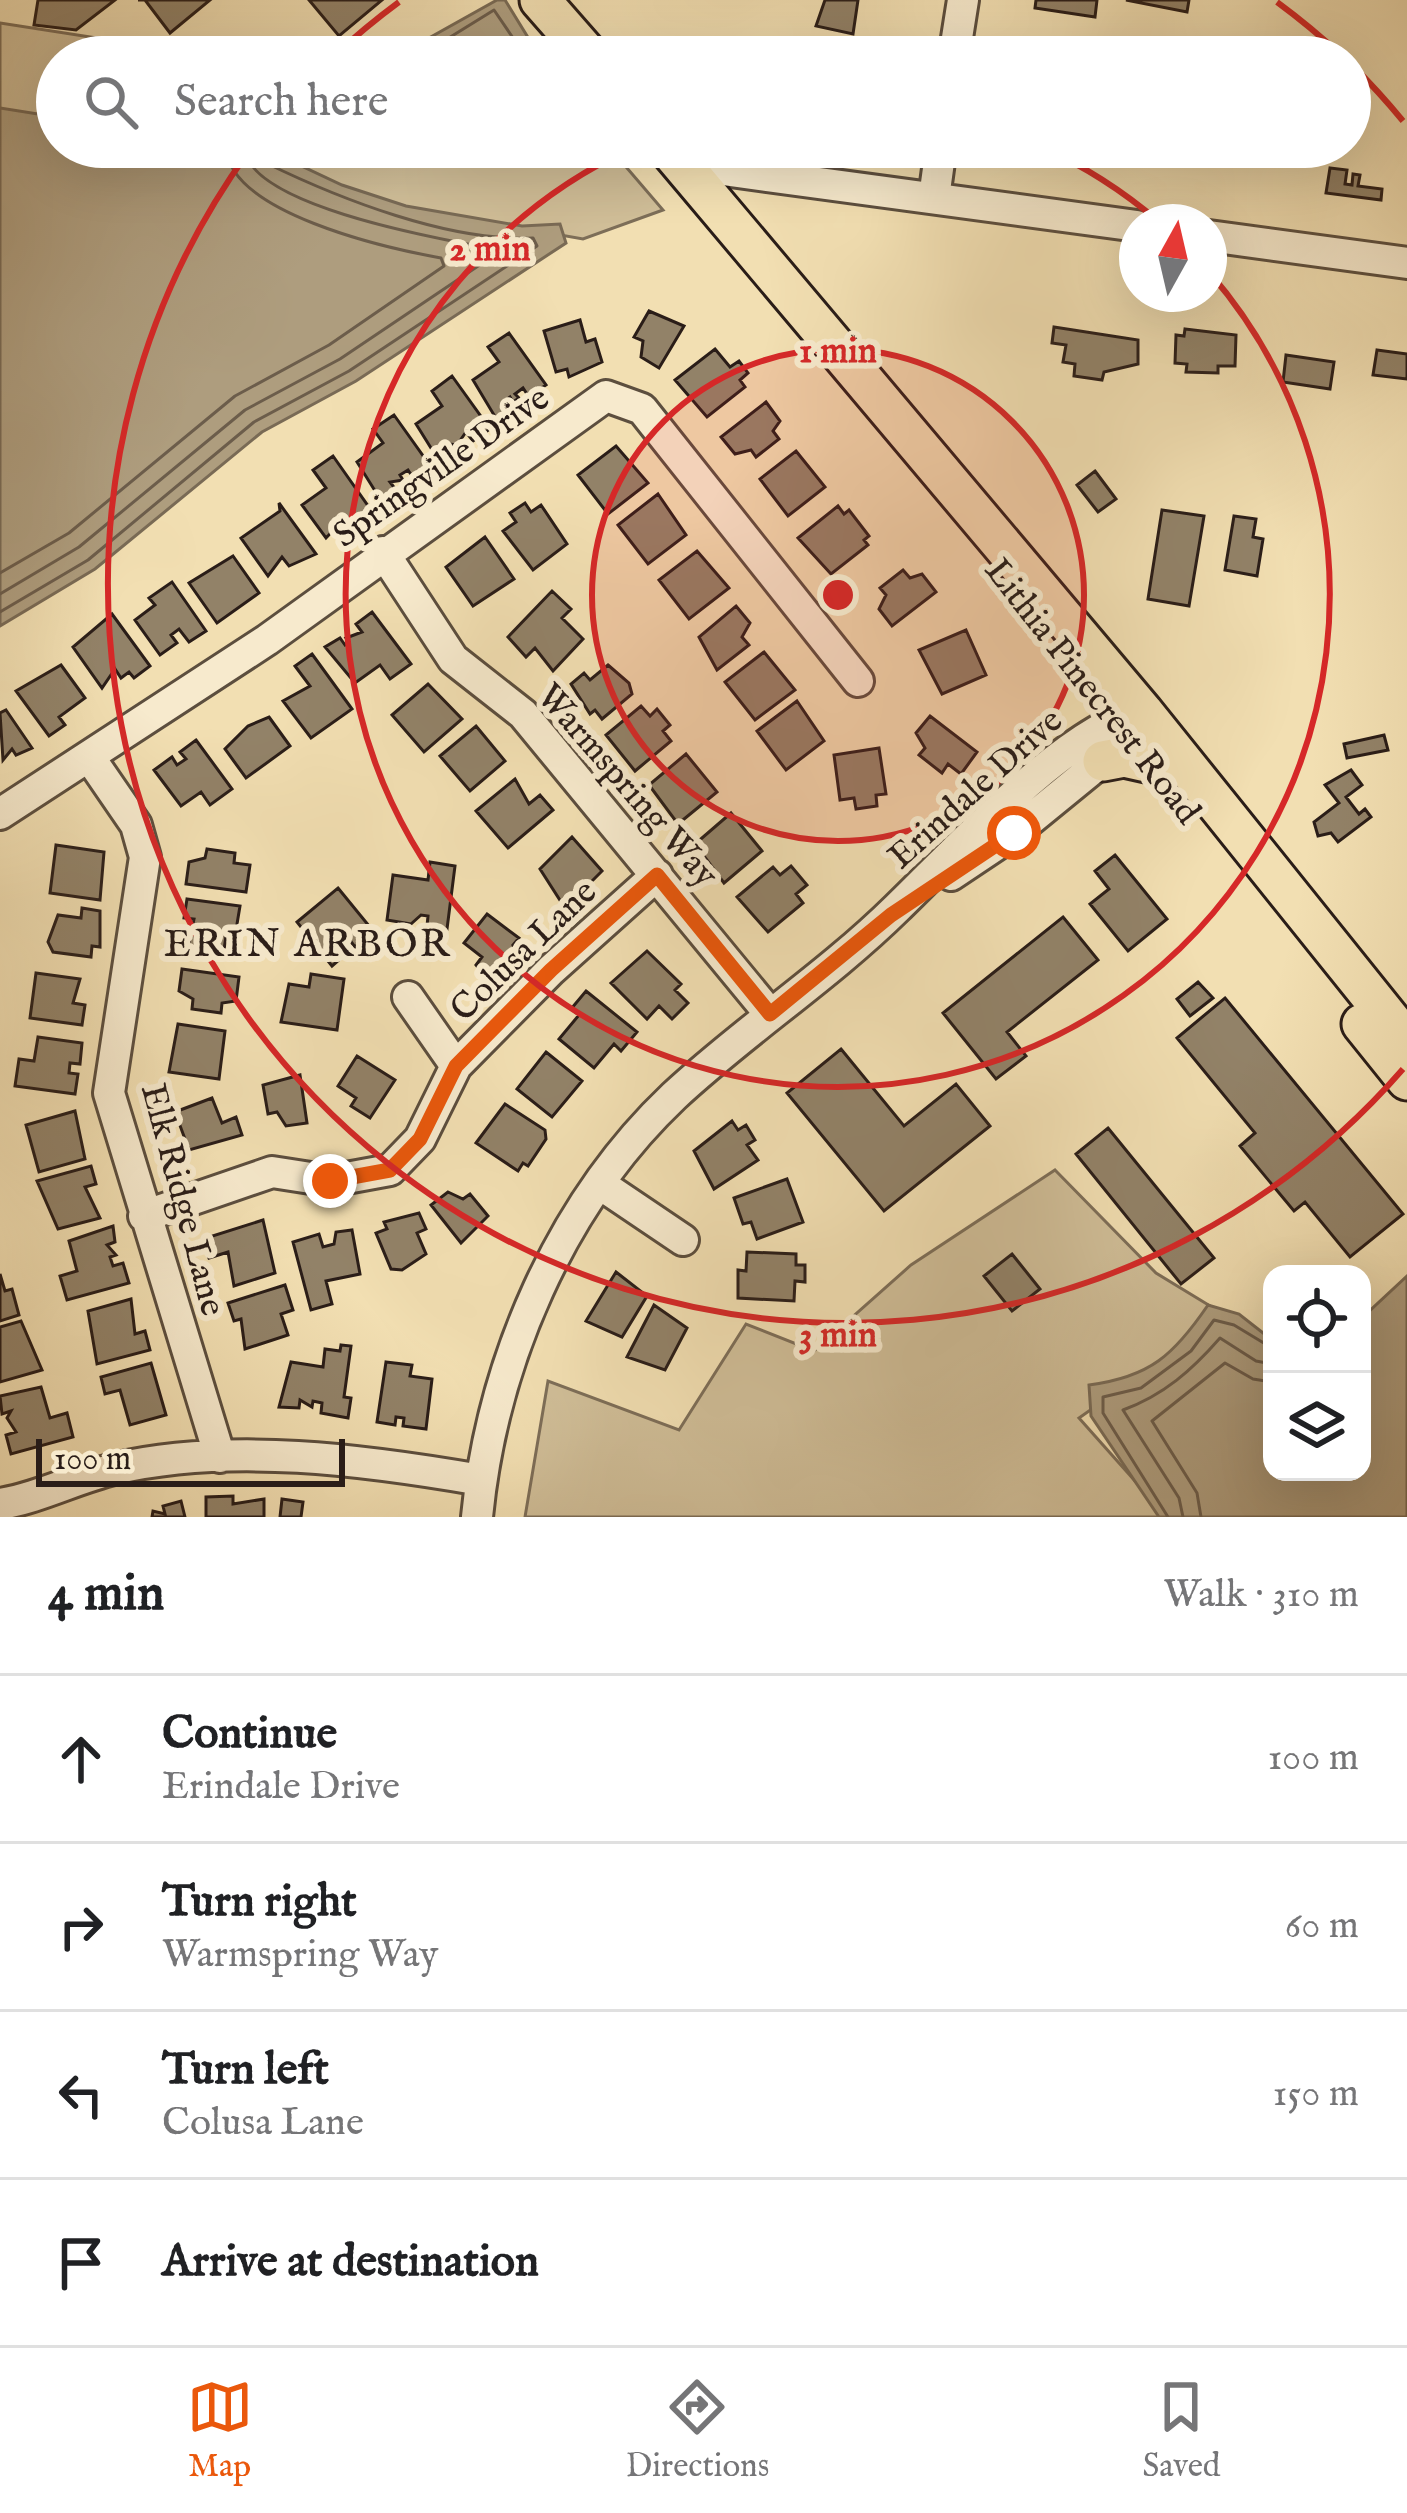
<!DOCTYPE html>
<html lang="en">
<head>
<meta charset="utf-8">
<style>
	body { margin:0; font-family:"IM FELL English",serif; background:#f6f6f6; color:#202124 }
	.controls { position:absolute; right:36px; bottom:36px; display:grid; overflow:hidden; border-radius:24px; box-shadow:0 12px 48px #0002 }
	.controls button { width:108px; height:108px; display:grid; place-items:center; padding:0; border:0; border-bottom:3px solid #e0e0e0; background:#fff; color:#202124; font:60px sans-serif }
	.compass { position:absolute; left:1119px; top:204px; width:108px; height:108px; border-radius:50%; background:#fff; box-shadow:0 12px 48px #0002; rotate:8deg }
	.scale { position:absolute; left:36px; bottom:30px; width:309px; box-sizing:border-box; padding-left:12px; border:6px solid #2a1d18; border-top:0; font-size:33px; line-height:42px; white-space:nowrap; color:#2a1d18; -webkit-text-stroke:9px #f7eacd; paint-order:stroke }
	.stop { position:absolute; width:36px; height:36px; margin:-27px; border:9px solid #ea580c; border-radius:50%; background:#fff }
	.stop.end { background:#ea580c; border-color:#fff; box-shadow:0 3px 12px #0008 }
	.list { margin:0; padding:0; list-style:none }
	h2 { display:flex; justify-content:space-between; align-items:center; height:156px; margin:0; padding:0 48px; font-size:51px }
	h2 small { font-size:39px; font-weight:400; color:#757577 }
	.list li { display:grid; grid-template-columns:78px 1fr auto; gap:36px; align-items:center; box-sizing:border-box; height:168px; padding:0 48px; border-top:3px solid #e0e0e0 }
	.list b { display:block; font-size:45px; white-space:nowrap }
	.list p { margin:0; font-size:39px; white-space:nowrap; color:#757577 }
	.list em { font-size:39px; font-style:normal; color:#757577 }
	.icon { flex:none; width:66px; height:66px; fill:none; stroke:currentColor; stroke-width:2; stroke-linecap:round; stroke-linejoin:round }
	.map { position:relative; flex:none; width:1407px; height:1517px; overflow:hidden }
	.search { position:absolute; background:#fff; box-shadow:0 12px 48px #0002; left:36px; right:36px; top:36px; height:132px; display:flex; align-items:center; gap:30px; box-sizing:border-box; padding:0 42px; border-radius:66px; color:#757577; font-size:45px }
	.sheet { height:828px; background:#fff }
	nav { display:flex; justify-content:space-around; align-items:center; box-sizing:border-box; height:168px; border-top:3px solid #e0e0e0; background:#fff; font-size:33px; color:#757577 }
	nav a { display:grid; justify-items:center; gap:6px }
	nav .on { color:#ea580c }
	.map>svg:first-child { display:block }
	.green { fill:#d0be98; stroke:#7d6e58; stroke-width:3 }
	.water { fill:#ae9d7e; stroke:#796a55; stroke-width:3 }
	.lines { fill:none; stroke-linecap:round; stroke-linejoin:round }
	.shore { stroke:#6c5d4b; stroke-width:3 }
	.building { fill:#928268; stroke:#2a1d18; stroke-width:3 }
	.minor-casing { stroke:#5c4e3e; stroke-width:36 }
	.major-casing { stroke:#2a1d18; stroke-width:45 }
	.minor { stroke:#f7eacd; stroke-width:30 }
	.major { stroke:#f2dfb2; stroke-width:39 }
	.route { stroke:#ea580c; stroke-width:15 }
	.ring { fill:none; stroke:#d62828; stroke-width:6 }
	.labels { text-anchor:middle; stroke-width:12; stroke-linejoin:round; paint-order:stroke }
	.street-label { font-size:36px; fill:#2a1d18; stroke:#f7eacd }
	.neighbourhood-label { font-size:39px; letter-spacing:3px; fill:#2a1d18; stroke:#f7eacd }
	.centre { fill:#d62828; stroke:#f7eacd; stroke-width:6 }
	.ring-label { font-size:36px; text-anchor:middle; font-weight:bold; fill:#d62828; stroke:#f7eacd; stroke-width:12; stroke-linejoin:round; paint-order:stroke }
</style>
</head>
<body>
<div class="map">
<svg width="1407" height="1517" viewBox="0 0 1407 1517">
	<rect width="100%" height="100%" fill="#f2dfb2"/>
	<filter id="stains"><feTurbulence type="fractalNoise" baseFrequency=".00167" numOctaves="4"/><feColorMatrix values="0 0 0 0 .2 0 0 0 0 .09 0 0 0 0 .02 0 0 0 .5 -.17"/></filter>
	<radialGradient id="worn" r=".72"><stop offset=".6" stop-color="#630" stop-opacity="0"/><stop offset="1" stop-color="#630" stop-opacity=".3"/></radialGradient>
	<path class="green" d="M 0,23 L 219,57 L 57,57 L 57,129 L 0,120 Z
		M 170,147 L 609,147 L 663,210 L 583,239 L 401,207 Z
		M 1055,1170 L 1156,1273 L 1225,1315 L 1079,1418 L 1167,1517 L 525,1517 L 548,1381 L 679,1430 L 746,1324 L 814,1351 L 911,1265 Z"/>
	<path class="water" d="M 497,0 L 505,0 L 540,57 L 395,57 Z
		M 0,108 L 57,117 L 57,147 L 261,147 L 342,185 L 406,206 L 522,226 L 560,224 L 566,243 L 356,381 L 262,432 L 95,569 L 0,626 Z
		M 1407,1276 L 1407,1517 L 1159,1517 L 1091,1416 L 1089,1385 C 1150,1377 1174,1355 1208,1305 L 1239,1314 L 1272,1340 L 1272,1472 L 1362,1472 L 1362,1318 Z"/>
	<g class="lines">
		<path class="shore" d="M 418,57 L 494,10 L 526,57
			M 0,573 L 69,533 L 235,396 L 329,345 L 444,266 L 441,258 C 386,248 229,213 226,147
			M 0,594 L 79,547 L 245,410 L 340,359 L 493,256 L 489,248 C 440,239 248,206 244,147
			M 0,612 L 88,560 L 254,422 L 349,371 L 537,246 L 533,238 C 449,242 340,199 266,163 L 260,147
			M 1168,1517 L 1103,1413 L 1103,1397 L 1141,1388 L 1191,1351 L 1214,1320 L 1234,1325 L 1272,1348
			M 1183,1517 L 1179,1498 L 1123,1410 C 1164,1395 1192,1370 1220,1338 L 1256,1361 L 1272,1364
			M 1201,1517 L 1197,1493 L 1152,1421 L 1225,1363 L 1253,1379 L 1272,1382"/>
	</g>
	<path class="building" d="M 38,0 L 115,0 L 76,30 L 34,25 Z
		M 138,0 L 210,0 L 170,33 L 145,0 Z
		M 309,0 L 382,0 L 339,36 Z
		M 825,0 L 858,0 L 853,34 L 816,26 Z
		M 1036,0 L 1097,0 L 1095,17 L 1035,8 Z
		M 1126,0 L 1189,0 L 1187,12 Z
		M 837,147 L 865,147 L 863,157 L 836,153 Z
		M 1330,168 L 1347,170 L 1345,184 L 1352,185 L 1353,174 L 1360,175 L 1358,186 L 1382,189 L 1381,200 L 1326,193 Z
		M 649,311 L 684,326 L 659,368 L 641,357 L 643,341 L 634,337 Z
		M 580,320 L 586,342 L 595,339 L 602,362 L 569,377 L 567,369 L 556,372 L 544,331 Z
		M 1054,327 L 1138,340 L 1138,364 L 1104,372 L 1102,380 L 1074,376 L 1075,364 L 1063,362 L 1066,345 L 1052,343 Z
		M 1185,329 L 1236,335 L 1235,366 L 1218,366 L 1218,373 L 1186,372 L 1187,364 L 1175,363 L 1176,335 L 1184,336 Z
		M 509,333 L 546,385 L 529,397 L 523,388 L 515,394 L 519,398 L 513,402 L 510,397 L 505,401 L 510,408 L 497,420 L 473,380 L 499,362 L 488,347 Z
		M 715,349 L 730,367 L 739,361 L 748,373 L 740,380 L 745,387 L 707,417 L 675,380 Z
		M 1377,350 L 1407,354 L 1407,379 L 1373,375 Z
		M 1286,355 L 1334,362 L 1330,389 L 1283,382 Z
		M 452,376 L 490,429 L 473,441 L 466,432 L 457,445 L 449,444 L 454,451 L 441,464 L 416,424 L 442,406 L 432,391 Z
		M 766,402 L 780,421 L 773,431 L 779,439 L 756,457 L 751,450 L 735,454 L 721,437 Z
		M 394,415 L 431,467 L 414,479 L 408,470 L 400,475 L 403,480 L 390,482 L 396,490 L 382,502 L 357,462 L 383,443 L 373,429 Z
		M 616,446 L 648,483 L 608,514 L 578,475 Z
		M 796,451 L 825,487 L 788,516 L 760,479 Z
		M 333,456 L 371,510 L 348,523 L 345,518 L 326,538 L 302,505 L 326,488 L 313,470 Z
		M 1095,471 L 1116,499 L 1098,512 L 1077,485 Z
		M 658,494 L 686,535 L 648,564 L 618,525 Z
		M 279,503 L 316,554 L 289,566 L 282,557 L 268,576 L 241,538 L 280,511 Z
		M 525,503 L 531,512 L 541,505 L 567,544 L 533,570 L 503,531 L 516,522 L 510,513 Z
		M 838,506 L 844,514 L 849,510 L 869,536 L 864,540 L 868,545 L 831,574 L 798,538 Z
		M 1162,510 L 1204,516 L 1189,606 L 1148,599 Z
		M 1234,516 L 1256,519 L 1253,537 L 1263,539 L 1257,576 L 1225,570 Z
		M 485,537 L 514,579 L 473,606 L 446,567 Z
		M 697,551 L 729,588 L 689,619 L 659,580 Z
		M 233,556 L 259,593 L 217,623 L 189,583 Z
		M 903,570 L 910,578 L 922,574 L 936,592 L 892,626 L 879,609 L 886,595 L 880,588 Z
		M 172,582 L 206,631 L 189,642 L 179,629 L 171,635 L 177,643 L 160,655 L 135,620 L 155,605 L 149,598 Z
		M 552,591 L 571,609 L 562,618 L 583,639 L 553,671 L 535,648 L 526,657 L 508,637 Z
		M 736,606 L 750,623 L 742,637 L 749,645 L 717,670 L 699,637 Z
		M 372,612 L 411,664 L 390,679 L 380,665 L 355,683 L 325,647 L 340,638 L 345,645 L 349,642 L 346,638 L 362,632 L 356,624 Z
		M 112,614 L 150,666 L 134,678 L 129,672 L 121,678 L 115,669 L 102,688 L 73,647 Z
		M 966,630 L 986,675 L 942,694 L 919,650 Z
		M 764,652 L 795,690 L 755,720 L 725,682 Z
		M 312,654 L 352,709 L 311,738 L 283,701 L 310,686 L 295,666 Z
		M 61,665 L 85,698 L 59,717 L 65,725 L 49,736 L 16,691 Z
		M 608,665 L 629,683 L 632,694 L 602,719 L 595,710 L 590,714 L 571,684 L 584,673 L 590,680 Z
		M 428,684 L 462,719 L 424,752 L 392,715 Z
		M 797,701 L 824,741 L 786,770 L 757,731 Z
		M 641,706 L 650,716 L 657,709 L 670,725 L 663,731 L 671,741 L 635,771 L 606,735 Z
		M 6,710 L 32,748 L 16,755 L 12,749 L 3,760 L 0,713 Z
		M 930,716 L 977,752 L 961,774 L 948,764 L 942,773 L 919,755 L 925,748 L 916,733 Z
		M 269,717 L 290,746 L 246,778 L 225,749 L 248,726 Z
		M 476,726 L 505,761 L 470,791 L 440,756 Z
		M 1384,735 L 1388,750 L 1347,758 L 1344,744 Z
		M 196,740 L 232,789 L 210,805 L 201,792 L 181,806 L 154,770 L 172,757 L 177,765 L 186,759 L 180,752 Z
		M 879,748 L 886,794 L 876,795 L 877,806 L 856,809 L 854,798 L 840,800 L 834,755 Z
		M 686,754 L 717,792 L 678,824 L 649,785 Z
		M 1351,770 L 1362,785 L 1346,797 L 1359,814 L 1365,809 L 1371,817 L 1338,842 L 1331,833 L 1318,836 L 1314,822 L 1339,803 L 1325,785 Z
		M 515,779 L 529,804 L 540,795 L 553,810 L 508,848 L 476,811 Z
		M 731,813 L 762,851 L 724,883 L 695,844 Z
		M 572,837 L 602,871 L 565,908 L 540,869 Z
		M 56,845 L 104,852 L 100,900 L 50,893 Z
		M 207,849 L 235,853 L 234,863 L 250,865 L 246,892 L 186,884 L 189,862 L 205,858 Z
		M 1115,855 L 1167,919 L 1128,951 L 1090,904 L 1109,889 L 1095,871 Z
		M 430,862 L 455,866 L 447,929 L 427,926 L 428,916 L 421,915 L 411,924 L 387,920 L 393,875 L 428,880 Z
		M 791,866 L 807,885 L 796,894 L 803,903 L 768,932 L 737,897 L 773,867 L 780,875 Z
		M 338,888 L 374,932 L 355,947 L 346,935 L 339,941 L 348,952 L 332,966 L 297,922 Z
		M 187,899 L 240,906 L 236,930 L 227,929 L 224,950 L 213,948 L 212,955 L 187,951 L 194,919 L 184,918 Z
		M 82,908 L 100,911 L 100,947 L 92,946 L 91,957 L 53,952 L 48,942 L 58,915 L 81,918 Z
		M 487,914 L 519,938 L 513,945 L 519,952 L 490,982 L 476,965 L 482,957 L 464,943 Z
		M 1063,917 L 1098,960 L 1007,1032 L 1026,1056 L 996,1079 L 943,1013 Z
		M 647,951 L 681,984 L 675,990 L 688,1003 L 672,1019 L 659,1006 L 647,1019 L 611,983 Z
		M 182,969 L 239,977 L 236,1001 L 222,1003 L 221,1013 L 192,1009 L 193,999 L 179,991 Z
		M 36,973 L 80,979 L 73,1003 L 85,1005 L 82,1025 L 30,1018 Z
		M 311,974 L 344,979 L 337,1030 L 281,1022 L 289,984 L 309,987 Z
		M 1198,982 L 1213,998 L 1190,1016 L 1177,999 Z
		M 586,991 L 637,1032 L 621,1051 L 614,1044 L 594,1068 L 559,1039 L 579,1015 L 571,1009 Z
		M 1225,998 L 1403,1214 L 1350,1257 L 1305,1202 L 1294,1211 L 1240,1146 L 1255,1133 L 1177,1038 Z
		M 178,1024 L 225,1031 L 219,1079 L 169,1072 Z
		M 38,1037 L 82,1043 L 80,1064 L 70,1063 L 69,1073 L 78,1074 L 75,1094 L 15,1086 L 19,1059 L 34,1061 Z
		M 841,1049 L 904,1126 L 956,1084 L 990,1126 L 884,1211 L 787,1093 Z
		M 546,1052 L 582,1081 L 552,1117 L 517,1089 Z
		M 357,1056 L 395,1080 L 370,1118 L 351,1106 L 356,1098 L 338,1086 Z
		M 300,1075 L 307,1123 L 286,1126 L 277,1112 L 268,1114 L 263,1085 Z
		M 212,1098 L 222,1123 L 236,1117 L 242,1135 L 189,1150 L 175,1112 Z
		M 505,1104 L 545,1130 L 546,1139 L 528,1166 L 523,1163 L 518,1171 L 476,1143 Z
		M 75,1111 L 85,1159 L 39,1172 L 26,1125 Z
		M 732,1121 L 738,1130 L 746,1125 L 755,1140 L 747,1145 L 758,1160 L 714,1189 L 694,1151 Z
		M 1108,1128 L 1214,1258 L 1181,1284 L 1076,1154 Z
		M 91,1166 L 96,1184 L 85,1187 L 100,1218 L 58,1229 L 37,1181 Z
		M 787,1179 L 803,1222 L 757,1239 L 751,1222 L 743,1224 L 734,1198 Z
		M 448,1192 L 463,1199 L 470,1194 L 488,1216 L 461,1243 L 431,1205 Z
		M 419,1213 L 426,1229 L 417,1233 L 426,1254 L 402,1270 L 391,1269 L 376,1233 L 387,1229 L 384,1222 Z
		M 263,1220 L 275,1273 L 234,1286 L 228,1252 L 209,1258 L 203,1239 Z
		M 113,1226 L 115,1242 L 107,1245 L 116,1255 L 110,1257 L 113,1266 L 123,1263 L 129,1283 L 67,1300 L 60,1276 L 77,1271 L 69,1241 Z
		M 352,1230 L 360,1274 L 326,1281 L 332,1304 L 311,1310 L 293,1242 L 319,1234 L 323,1247 L 334,1244 L 336,1232 Z
		M 747,1252 L 796,1254 L 796,1265 L 805,1265 L 805,1282 L 795,1281 L 794,1301 L 738,1298 L 738,1270 L 746,1271 Z
		M 1012,1254 L 1040,1289 L 1012,1311 L 984,1276 Z
		M 616,1272 L 647,1296 L 622,1337 L 586,1321 Z
		M 0,1274 L 5,1291 L 12,1289 L 19,1315 L 0,1321 Z
		M 285,1285 L 293,1310 L 281,1314 L 288,1335 L 245,1349 L 241,1319 L 234,1321 L 228,1303 Z
		M 131,1299 L 135,1334 L 145,1331 L 150,1350 L 97,1364 L 88,1311 Z
		M 654,1305 L 687,1328 L 665,1370 L 627,1357 Z
		M 21,1321 L 42,1370 L 0,1382 L 0,1327 Z
		M 341,1345 L 351,1346 L 344,1397 L 351,1398 L 348,1418 L 321,1413 L 322,1403 L 313,1401 L 312,1407 L 300,1400 L 299,1408 L 279,1407 L 291,1362 L 323,1367 L 325,1349 L 340,1351 Z
		M 386,1362 L 412,1365 L 410,1376 L 432,1379 L 426,1429 L 403,1426 L 404,1418 L 396,1417 L 395,1425 L 377,1422 Z
		M 151,1363 L 166,1415 L 130,1425 L 120,1390 L 105,1394 L 101,1377 Z
		M 41,1387 L 50,1418 L 67,1413 L 73,1437 L 11,1454 L 6,1435 L 16,1432 L 7,1418 L 11,1411 L 2,1414 L 0,1396 Z
		M 233,1496 L 233,1504 L 264,1499 L 264,1517 L 206,1517 L 206,1497 Z
		M 282,1499 L 303,1502 L 301,1517 L 280,1517 Z
		M 181,1501 L 185,1517 L 152,1517 L 153,1511 L 165,1514 L 163,1506 Z"/>
	<g class="lines">
		<g class="minor-casing">
			<path id="minor" d="M 954,57 L 963,0
				M 686,171 L 723,170 L 1137,226
				M 934,198 L 941,147
				M 1209,236 L 1407,263
				M 383,552 L 453,659 L 523,714 L 770,1014
				M 90,758 L 136,825 L 145,857 L 109,1093 L 220,1457
				M 0,814 L 267,640 L 606,396 L 642,409 L 858,681
				M 951,875 L 1014,833 L 1118,748
				M 408,997 L 456,1066
				M 600,1184 L 683,1240
				M 144,1216 L 272,1172 L 330,1181 L 390,1170 L 420,1139 L 456,1066 L 551,970 L 657,875
				M 0,1504 C 39,1498 76,1478 114,1469 C 231,1442 365,1460 481,1480
				M 477,1517 C 492,1363 560,1204 674,1096 C 745,1030 828,976 897,908 C 953,854 1070,726 1143,712"/>
		</g>
		<g class="major-casing">
			<path id="major" d="M 540,0 L 590,57
				M 667,147 L 1143,712 L 1407,1041
				M 1103,761 L 1124,757 L 1151,763
				M 1362,1024 L 1407,1080"/>
		</g>
		<use href="#minor" class="minor"/>
		<use href="#major" class="major"/>
	</g>
	<g class="lines">
		<path class="route" d="M 330,1181 L 390,1170 L 420,1139 L 456,1066 L 551,970 L 657,875 L 770,1014 L 891,915 L 1014,833"/>
	</g>
	<circle cx="838" cy="595" r="246" fill="#d62828" fill-opacity=".12"/>
	<g class="ring">
		<circle cx="838" cy="595" r="246"/>
		<path d="M1042 147A492 492 0 0 1 1158 221M1209 272A492 492 0 1 1 634 147"/>
		<path d="M1403 1069A738 738 0 0 1 249 151M335 55A738 738 0 0 1 399 2M1277 2A738 738 0 0 1 1341 55M1351 64A738 738 0 0 1 1403 121"/>
	</g>
	<g class="labels">
		<g class="street-label">
			<text transform="translate(440 465) rotate(-35)" y="13">Springville Drive</text>
			<text transform="translate(1094 690) rotate(52)" y="13">Lithia Pinecrest Road</text>
			<text transform="translate(629 784) rotate(49)" y="13">Warmspring Way</text>
			<text transform="translate(974 787) rotate(-42)" y="13">Erindale Drive</text>
			<text transform="translate(522 949) rotate(-44)" y="13">Colusa Lane</text>
			<text transform="translate(185 1199) rotate(75)" y="13">Elk Ridge Lane</text>
		</g>
		<g class="neighbourhood-label">
			<text x="308" y="956">ERIN ARBOR</text>
		</g>
	</g>
	<circle cx="838" cy="595" r="18" class="centre"/>
	<g class="ring-label">
		<text x="490" y="260">2 min</text>
		<text x="838" y="362">1 min</text>
		<text x="838" y="1346">3 min</text>
	</g>
	<rect width="100%" height="100%" filter="url(#stains)"/>
	<rect width="100%" height="100%" fill="url(#worn)"/>
</svg>
<div class="controls">
<button><svg class="icon" aria-label="locate" viewBox="0 0 24 24"><circle cx="12" cy="12" r="6"/><path d="M12 2v4M12 18v4M2 12h4M18 12h4"/></svg></button>
<button><svg class="icon" aria-label="layers" viewBox="0 0 24 24"><path d="M12 4l9 5-9 5-9-5zM3 14l9 5 9-5"/></svg></button>
</div>
<svg class="compass" viewBox="-18 -18 36 36"><path d="M0-13l5 13h-10z" fill="#e53935"/><path d="M0 13l5-13h-10z" fill="#757577"/></svg>
<div class="scale">100 m</div>
<div class="stop" style="left:1014px;top:833px"></div>
<div class="stop end" style="left:330px;top:1181px"></div>
<div class="search"><svg class="icon" aria-label="search" viewBox="0 0 24 24"><circle cx="10" cy="10" r="6"/><path d="M15 15l6 6"/></svg>Search here</div>
</div>
<section class="sheet">
<h2>4 min<small>Walk · 310 m</small></h2>
<ul class="list">
<li><svg class="icon" aria-label="ahead" viewBox="0 0 24 24"><path d="M12 20V5M6 11l6-6 6 6"/></svg><div><b>Continue</b><p>Erindale Drive</p></div><em>100 m</em></li>
<li><svg class="icon" aria-label="right" viewBox="0 0 24 24"><path d="M7 20v-9h11M14 6l5 5-5 5"/></svg><div><b>Turn right</b><p>Warmspring Way</p></div><em>60 m</em></li>
<li><svg class="icon" aria-label="left" viewBox="0 0 24 24"><path d="M17 20v-9H6M10 6l-5 5 5 5"/></svg><div><b>Turn left</b><p>Colusa Lane</p></div><em>150 m</em></li>
<li><svg class="icon" aria-label="arrive" viewBox="0 0 24 24"><path d="M6 21V4h12l-3 4 3 4H6"/></svg><div><b>Arrive at destination</b></div></li>
</ul>
</section>
<nav>
<a class="on"><svg class="icon" aria-label="map" viewBox="0 0 24 24"><path d="M3 6l6-2 6 2 6-2v14l-6 2-6-2-6 2zM9 4v14M15 6v14"/></svg>Map</a>
<a><svg class="icon" aria-label="directions" viewBox="0 0 24 24"><path d="M12 3l9 9-9 9-9-9zM9 14v-3h6M13 9l2 2-2 2"/></svg>Directions</a>
<a><svg class="icon" aria-label="saved" viewBox="0 0 24 24"><path d="M7 4h10v16l-5-4-5 4z"/></svg>Saved</a>
</nav>
</body>
</html>
